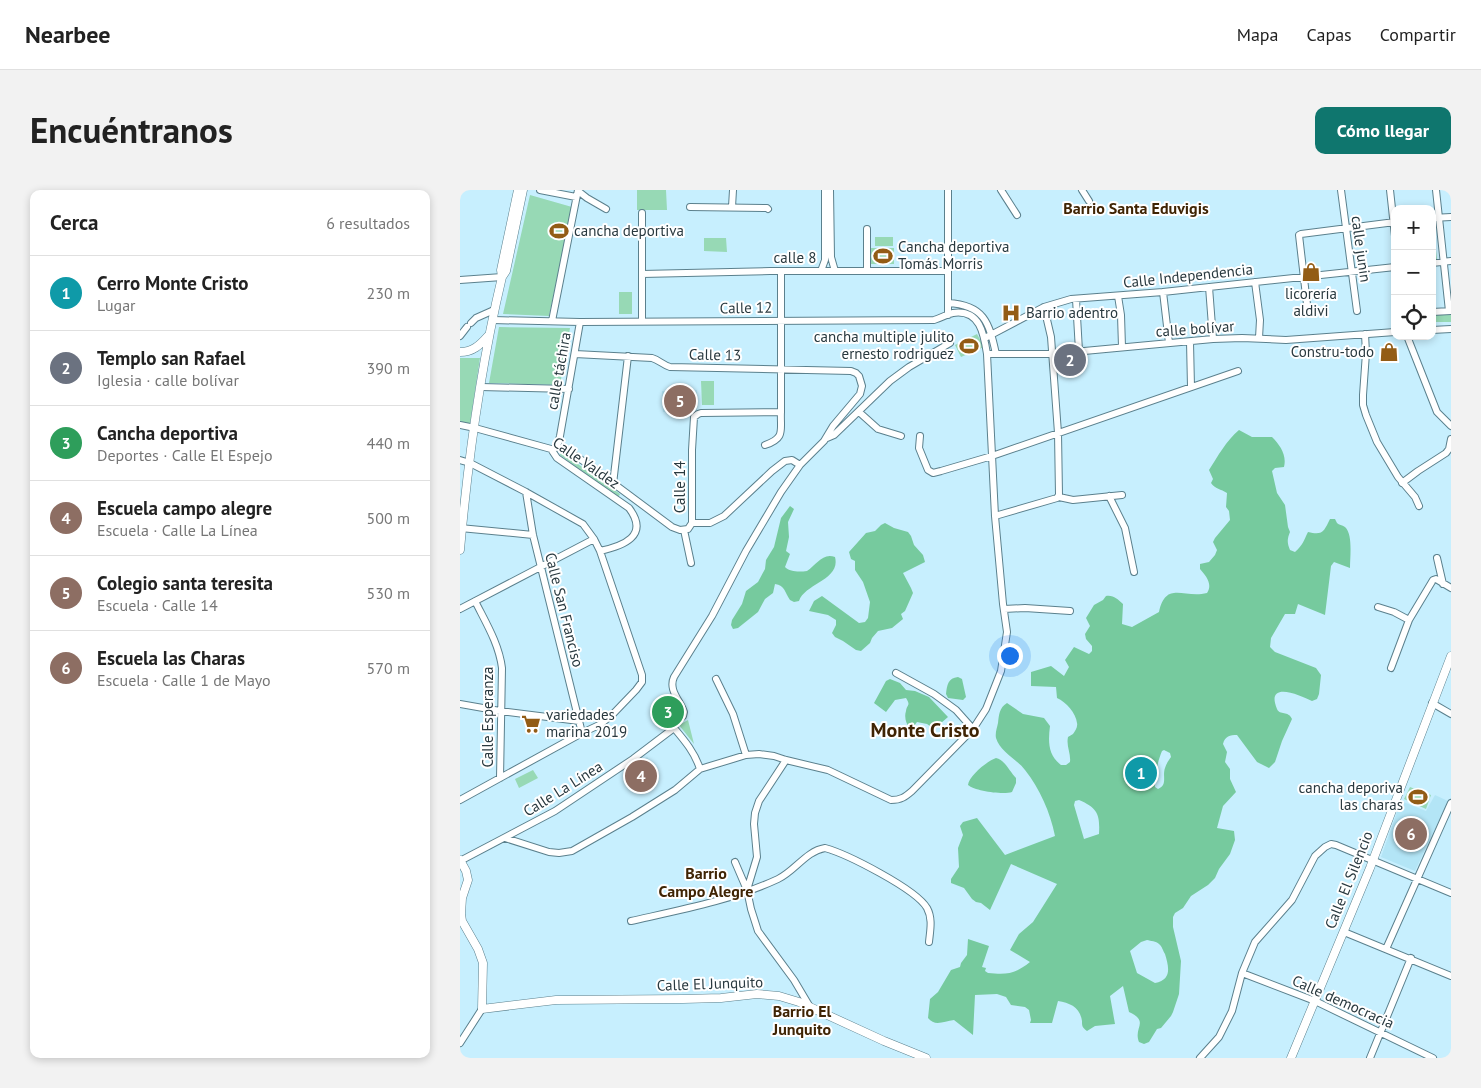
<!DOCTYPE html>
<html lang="es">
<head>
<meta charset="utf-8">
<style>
	body { margin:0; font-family:"PT Sans",sans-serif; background:#f2f2f2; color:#222 }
	.controls { position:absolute; right:15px; top:15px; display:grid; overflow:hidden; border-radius:10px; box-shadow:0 2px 8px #0003 }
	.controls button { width:45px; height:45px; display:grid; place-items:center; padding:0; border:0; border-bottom:1px solid #e0e0e0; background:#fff; color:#222; font:25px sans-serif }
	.you { position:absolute; left:549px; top:465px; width:18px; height:18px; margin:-12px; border:4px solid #fff; border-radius:50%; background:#1a73e8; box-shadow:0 0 0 8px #1a73e833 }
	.badge { display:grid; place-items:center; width:32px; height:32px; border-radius:50%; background:#0f766e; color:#fff; font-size:16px; font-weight:700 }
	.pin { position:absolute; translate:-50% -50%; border:2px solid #fff; box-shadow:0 1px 5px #0006 }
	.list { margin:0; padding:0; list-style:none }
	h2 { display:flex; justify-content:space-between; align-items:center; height:65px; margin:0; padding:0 20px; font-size:21px }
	h2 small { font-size:16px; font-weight:400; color:#767676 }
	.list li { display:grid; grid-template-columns:32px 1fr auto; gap:15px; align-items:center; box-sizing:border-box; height:75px; padding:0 20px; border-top:1px solid #e0e0e0 }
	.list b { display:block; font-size:19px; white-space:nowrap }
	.list p { margin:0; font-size:16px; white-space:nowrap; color:#767676 }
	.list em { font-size:16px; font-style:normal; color:#767676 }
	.icon { flex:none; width:28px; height:28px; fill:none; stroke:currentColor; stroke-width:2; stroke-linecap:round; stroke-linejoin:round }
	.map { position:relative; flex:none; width:991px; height:868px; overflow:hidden; border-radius:10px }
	header { display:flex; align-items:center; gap:30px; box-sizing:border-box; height:70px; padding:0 25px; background:#fff; border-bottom:1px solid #e0e0e0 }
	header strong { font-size:24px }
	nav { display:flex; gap:28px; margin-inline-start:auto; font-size:18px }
	.intro { display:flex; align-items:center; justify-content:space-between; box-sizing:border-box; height:120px; padding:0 30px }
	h1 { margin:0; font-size:35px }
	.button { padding:12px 22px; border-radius:10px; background:#0f766e; color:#fff; font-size:18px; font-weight:700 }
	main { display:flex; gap:30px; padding:0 30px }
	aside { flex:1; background:#fff; border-radius:10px; box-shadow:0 2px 8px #0003 }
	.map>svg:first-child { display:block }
	.built { fill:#b3e5f6 }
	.green { fill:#97d9b5 }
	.forest { fill:#76ca9e; fill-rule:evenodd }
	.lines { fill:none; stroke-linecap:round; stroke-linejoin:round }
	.minor-casing { stroke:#5b808d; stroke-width:8 }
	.tertiary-casing { stroke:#5b808d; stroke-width:9 }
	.minor { stroke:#fff; stroke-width:6 }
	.tertiary { stroke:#fff; stroke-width:8 }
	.labels { text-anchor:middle; stroke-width:4; stroke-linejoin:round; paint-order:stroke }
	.poi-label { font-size:15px; fill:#29393f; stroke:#fff; text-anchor:start }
	.street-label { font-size:15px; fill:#29393f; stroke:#fff }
	.neighbourhood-label { font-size:16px; font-weight:bold; fill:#3f2404; stroke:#fff }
	.district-label { font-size:20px; font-weight:bold; fill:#3f2404; stroke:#fff }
</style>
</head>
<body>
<header>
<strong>Nearbee</strong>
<nav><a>Mapa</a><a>Capas</a><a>Compartir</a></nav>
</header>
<div class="intro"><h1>Encuéntranos</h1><a class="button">Cómo llegar</a></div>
<main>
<aside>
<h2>Cerca<small>6 resultados</small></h2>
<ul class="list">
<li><span class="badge" style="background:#0f9aa8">1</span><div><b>Cerro Monte Cristo</b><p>Lugar</p></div><em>230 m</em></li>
<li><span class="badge" style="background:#6b7280">2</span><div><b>Templo san Rafael</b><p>Iglesia · calle bolívar</p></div><em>390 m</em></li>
<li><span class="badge" style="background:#2e9e5b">3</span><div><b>Cancha deportiva</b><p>Deportes · Calle El Espejo</p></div><em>440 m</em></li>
<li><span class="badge" style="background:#8d6e63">4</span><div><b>Escuela campo alegre</b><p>Escuela · Calle La Línea</p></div><em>500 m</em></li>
<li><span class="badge" style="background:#8d6e63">5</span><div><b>Colegio santa teresita</b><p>Escuela · Calle 14</p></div><em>530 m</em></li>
<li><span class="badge" style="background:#8d6e63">6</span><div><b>Escuela las Charas</b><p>Escuela · Calle 1 de Mayo</p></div><em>570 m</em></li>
</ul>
</aside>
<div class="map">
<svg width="991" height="868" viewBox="0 0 991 868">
	<rect width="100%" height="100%" fill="#c7effe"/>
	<path class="built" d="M 237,200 L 237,220 L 203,222 L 202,201 Z
		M 187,567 L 198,584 L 173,601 L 164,588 Z
		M 975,605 L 988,611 L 955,681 L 921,667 L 941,611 L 966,621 Z"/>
	<path class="green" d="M 177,0 L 206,0 L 207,20 L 177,20 Z
		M 70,5 L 112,17 L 89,126 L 43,124 Z
		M 972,34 L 973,34 L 977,69 L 972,70 Z
		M 415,47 L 433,47 L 433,56 L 415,56 Z
		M 244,48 L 266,48 L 267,62 L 244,61 Z
		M 411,58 L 434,58 L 434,74 L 411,74 Z
		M 159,102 L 172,102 L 172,124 L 159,124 Z
		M 991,124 L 991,132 L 972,132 L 972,125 Z
		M 39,137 L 110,138 L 100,195 L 29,193 Z
		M 517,144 L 524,157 L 501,167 L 495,155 Z
		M 0,168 L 20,168 L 10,234 L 0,232 Z
		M 241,191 L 254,191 L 254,215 L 242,215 Z
		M 101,262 L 160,304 L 158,308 L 100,265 Z
		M 213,512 L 220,521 L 203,534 L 197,523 Z
		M 228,530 L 234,554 L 219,535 Z
		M 73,580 L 78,588 L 59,598 L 55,589 Z
		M 950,597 L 971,605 L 966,619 L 944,609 Z"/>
	<path class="forest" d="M 779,240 L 792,247 L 812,247 C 820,255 827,265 824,277 L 815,278 L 812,281 L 817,303 L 825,315 L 828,337 L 830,342 C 827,349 827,353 830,360 L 835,362 C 843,355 844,350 848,342 C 863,346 864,341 870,329 L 875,329 L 877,333 C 879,335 882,335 885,337 C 893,344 890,367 890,378 L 874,372 L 871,376 L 865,425 L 838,414 L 835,424 L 825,424 L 811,448 L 810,457 L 815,462 L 856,478 L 861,485 L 859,504 L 857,509 L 852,511 C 840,505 805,490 817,519 C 820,526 828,520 832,529 L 822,551 L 815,572 L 809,578 L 797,572 L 777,545 C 770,545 765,546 763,554 L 767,562 L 765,572 L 770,579 L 770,589 L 776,602 L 763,616 L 757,638 L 774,641 L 775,650 L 770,664 L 759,679 L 755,688 L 748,695 L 731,706 L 723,718 L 715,723 L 713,727 L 713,737 L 721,771 L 719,804 L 713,822 L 711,826 L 701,838 L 697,839 L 689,852 L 684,854 L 679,852 C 673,837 690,832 669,822 L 663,796 L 650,806 L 655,834 L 635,836 L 627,841 C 622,837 622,836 622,831 C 620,817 610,813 598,811 L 592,833 L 570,833 L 571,830 L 569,820 L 565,817 L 551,815 L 546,807 L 537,804 L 515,805 L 513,845 L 494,830 C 484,831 475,837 468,828 L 470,809 L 478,802 L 491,780 L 500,777 L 501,773 L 507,765 L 508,749 L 529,756 L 522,777 L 526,778 L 525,781 L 528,783 C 547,785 555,784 570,772 L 550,760 L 559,744 L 573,732 L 597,694 L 551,674 L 530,720 L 521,713 L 516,712 L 512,709 L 504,698 L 491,693 L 491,689 L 499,677 L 498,658 L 503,645 L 500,636 L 503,632 L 517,628 L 545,665 L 595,646 C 590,622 580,599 565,580 C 557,569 540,562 536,548 C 535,543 537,538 538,533 C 539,525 539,518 547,513 L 563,524 L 584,528 L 590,536 C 588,552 588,565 601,575 L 606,575 L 610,572 C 611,563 606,556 608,547 L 613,544 C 615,541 618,537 617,533 C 616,523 606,512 597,508 L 596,497 L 571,496 L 571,482 L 591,476 L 604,486 L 609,477 L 605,470 L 614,457 L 629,464 L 632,461 L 632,456 L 626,449 L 625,444 L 630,436 L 626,428 L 634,415 L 643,410 L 646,406 C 654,405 657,409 663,414 L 662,434 L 672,437 L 699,422 C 706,390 724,409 747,403 C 753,394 746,386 740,379 L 740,374 L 749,372 L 755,365 L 757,360 L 753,352 L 755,348 L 770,330 L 769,321 L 766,317 L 767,303 C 761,299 755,299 751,293 L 753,289 L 749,280 C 758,266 766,251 779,240 ZM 704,560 L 710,563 L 711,567 C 709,570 706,574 705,578 C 702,586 708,595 698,599 L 695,597 C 694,588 698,570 702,561 ZM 619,610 C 638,618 640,625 639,644 L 624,649 L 614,615 L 615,611 ZM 687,750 C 691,751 696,751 699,754 C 702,756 703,761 705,764 C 709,777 712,790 695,793 L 677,783 L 670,761 L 681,752 Z
		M 330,316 L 334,319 L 328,332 L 329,347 L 326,361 L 330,364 L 325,377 C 330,382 339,382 347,381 C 356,375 363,362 375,367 C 381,390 345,393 339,411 L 334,412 L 330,410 C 325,403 325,395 315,394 L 313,403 L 305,409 L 298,422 L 278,438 L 273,439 L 271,435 L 272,430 L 282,414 L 286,401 L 298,392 L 305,379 L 306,370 L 314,357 L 321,328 Z
		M 425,333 L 434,338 L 448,342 L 451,346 L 454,355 L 463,365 L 465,372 L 443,383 L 451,398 L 453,403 L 445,421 L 441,424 L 443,429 L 432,438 L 418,441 L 412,448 L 410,453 L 401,461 L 396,460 L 383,451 L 375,447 L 372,443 L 376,435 L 376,430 L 368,425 L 349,421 L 354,411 L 362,406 L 399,433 L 405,432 L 408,428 L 410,412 L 403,392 L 395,380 L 395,371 L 391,369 L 389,362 L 406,343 L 415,341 L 421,335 Z
		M 498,487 L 502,489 L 506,507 L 503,510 L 488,508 L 486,504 C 487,495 488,488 498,487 Z
		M 430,489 L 440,493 L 446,500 L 455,501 L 469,507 L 488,527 L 474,539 L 467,534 L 457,532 L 454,536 L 450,538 C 446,534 444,527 446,521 C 447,514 451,516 446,508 L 435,510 L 426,522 L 414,513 L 426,491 Z
		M 536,568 C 544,569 550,582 556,588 L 556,593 L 552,602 C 543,605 515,601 508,595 C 509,586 527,571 536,568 Z"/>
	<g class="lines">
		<g class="minor-casing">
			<path id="minor" d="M 80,0 L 116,7
				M 370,0 L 371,67 L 375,81
				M 488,0 L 488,125
				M 541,0 L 557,25
				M 622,0 L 629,11
				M 881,0 L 897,121
				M 930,0 L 935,46
				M 976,0 L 989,121
				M 118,1 L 127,8 L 146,19
				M 230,17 L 307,18 L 308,19
				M 272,17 L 273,0
				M 182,23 L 182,131
				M 972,28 L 991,27
				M 972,73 L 991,71
				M 361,81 L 365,70 L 365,0
				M 407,81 L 407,39
				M 182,84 L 310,81 L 488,81
				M 0,90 L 42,87
				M 795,92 L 800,130 L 799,148
				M 749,97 L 753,149
				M 703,102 L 709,153
				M 658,106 L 661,125 L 662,157
				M 616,109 L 619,161
				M 488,113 C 524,115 529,132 536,164
				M 972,122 L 991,121
				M 848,123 L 839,45 L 841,44 L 935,32
				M 33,130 L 120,132 L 474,130 C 481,128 487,124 493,123 C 520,119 524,144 527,164
				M 92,131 L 118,0
				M 11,133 L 16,128 L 34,120
				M 972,140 L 991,139
				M 905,144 L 906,163 L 903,205 L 903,215 L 906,225 L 917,252 L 938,287 L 955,307 L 959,316
				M 0,146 L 7,137
				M 947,146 L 977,222 L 991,236
				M 525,148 L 584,117 L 611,109 L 703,102 L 935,77
				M 730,152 L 731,197
				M 115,164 L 192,168 C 199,170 203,175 210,177 L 391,181 L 396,183 L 399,186 L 402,196 L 400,204 L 373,236 L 364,251 L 340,275 L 321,302 L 286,361 L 252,426 L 214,487 C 208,500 220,510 224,522 L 223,526 L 214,533 L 214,538
				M 21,197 L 109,199
				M 399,222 L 418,239 L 441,246
				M 0,235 L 15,238 L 91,259 L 97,268 L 169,318 C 190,346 163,356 140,361
				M 460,246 L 459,258 L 468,280 L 473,283 L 481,281 L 532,266 L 778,181
				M 367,248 L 374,245 L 430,191 L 449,177 L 490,153
				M 305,255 C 326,248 320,240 321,222
				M 97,257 L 107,260 L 126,273 L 212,337 L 220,340 L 228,339 L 232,333 L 232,260 L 234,227 L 238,224 L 241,223 L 321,222 L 321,81
				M 95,258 L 97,257 L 100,246 L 120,132
				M 0,270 L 10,273 L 66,302 L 123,334 L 134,349 L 140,361 L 182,485 L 182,492 L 176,500 L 152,525 L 139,535 L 122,543 L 0,610
				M 942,293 L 958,281 L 986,263 L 989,259 L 991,249
				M 153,294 L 168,166
				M 66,302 L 73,345 L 122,543
				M 649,306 L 665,338 L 674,382
				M 599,307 L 613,310 L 662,305
				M 535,326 L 597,308 L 599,305 L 598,243 L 591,147 L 584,117
				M 232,333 L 250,333 L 264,326 L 312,281 L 325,271 L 332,270 L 340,275
				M 0,338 L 73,345
				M 224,340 L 231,373
				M 977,368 L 983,394
				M 15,411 C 26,433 39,454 42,478 L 40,588
				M 918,417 L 934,422 L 949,430
				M 0,419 L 134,349
				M 544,419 L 565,418 L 610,421
				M 931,478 L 949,430 L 973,390 L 976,389 L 991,398
				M 436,483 L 474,504 L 496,520 L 513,539
				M 256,489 L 273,524 L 286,565
				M 972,513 L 991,524
				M 0,514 L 40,521 L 119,531
				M 326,570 L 299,611 L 295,623 L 294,634 L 297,667 L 287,700 L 291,719 L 298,741 L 334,790 L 350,817
				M 240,579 L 286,565 L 299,564 L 314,566 L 326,570 L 368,580 L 431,610 C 441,610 445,607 452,601 L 513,539 L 526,519 L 541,481 L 547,442 L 543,414 L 535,326 L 527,164 L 592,164 L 753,149 L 782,148 L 826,150 L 935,142
				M 45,648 L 89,662 L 99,663 L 112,661 L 172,627 L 215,600 L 240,579 C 235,563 225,551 214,538
				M 0,671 L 95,621 L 173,569 L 214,538
				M 275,672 L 287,700
				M 171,731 C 220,720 273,710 318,689 C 335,681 346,661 365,658 C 387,664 456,699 467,718 C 473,729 470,741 469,752
				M 884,742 L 991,786
				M 926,759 L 991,613
				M 782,783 L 855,811 L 973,868
				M 0,853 L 22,819
				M 740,868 L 759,847 L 772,821 L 782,783 L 795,752 L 832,710 L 855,666 L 865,657 L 871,654 L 876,655 L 991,703
				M 910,868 L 951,768"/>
		</g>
		<g class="tertiary-casing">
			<path id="tertiary" d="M 42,87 L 41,80 L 58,0
				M 0,162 C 13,162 20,155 28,146
				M 0,360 C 8,269 21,175 42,87 L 46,81 L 63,0
				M 0,670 L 6,681 L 8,690 L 2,708 L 1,724 L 2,731 L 18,759 L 23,773 L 22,819 L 96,810 L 223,809 L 261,808 L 297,804 L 319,806 L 339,812 L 424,851 L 466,868
				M 831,868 L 910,678 L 991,466"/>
		</g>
		<use href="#minor" class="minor"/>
		<use href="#tertiary" class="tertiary"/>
	</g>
	<defs>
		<g id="stadium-bare" transform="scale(1.5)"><path d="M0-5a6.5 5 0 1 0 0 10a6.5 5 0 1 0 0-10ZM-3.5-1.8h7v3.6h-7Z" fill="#935c15" stroke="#fff" stroke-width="2.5" paint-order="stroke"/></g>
		<g id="shop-bare" transform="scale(1.5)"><path d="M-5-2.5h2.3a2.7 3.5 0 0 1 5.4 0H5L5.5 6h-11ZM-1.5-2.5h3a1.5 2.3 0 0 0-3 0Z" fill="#935c15" stroke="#fff" stroke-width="2.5" paint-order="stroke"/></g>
		<g id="hospital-bare" transform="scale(1.5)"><path d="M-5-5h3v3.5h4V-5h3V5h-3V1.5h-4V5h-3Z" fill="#935c15" stroke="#fff" stroke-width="2.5" paint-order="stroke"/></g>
		<g id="supermarket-bare" transform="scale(1.5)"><path d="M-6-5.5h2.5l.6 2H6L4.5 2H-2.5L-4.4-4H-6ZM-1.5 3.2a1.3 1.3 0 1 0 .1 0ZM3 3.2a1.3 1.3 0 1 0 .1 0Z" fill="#935c15" stroke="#fff" stroke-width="2.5" paint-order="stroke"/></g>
	</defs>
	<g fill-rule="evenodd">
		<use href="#stadium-bare" x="99" y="41"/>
		<use href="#stadium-bare" x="423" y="66"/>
		<use href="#shop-bare" x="851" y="82"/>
		<use href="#hospital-bare" x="551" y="123"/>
		<use href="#stadium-bare" x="509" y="156"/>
		<use href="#shop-bare" x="929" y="162"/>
		<use href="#supermarket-bare" x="71" y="534"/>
		<use href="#stadium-bare" x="958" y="607"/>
	</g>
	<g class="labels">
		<g class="poi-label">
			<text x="114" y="46">cancha deportiva</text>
			<text x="438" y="62">Cancha deportiva<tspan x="438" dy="17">Tomás Morris</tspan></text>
			<text x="851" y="109" text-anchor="middle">licorería<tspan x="851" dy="17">aldivi</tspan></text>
			<text x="566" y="128">Barrio adentro</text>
			<text x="494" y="152" text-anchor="end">cancha multiple julito<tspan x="494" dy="17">ernesto rodriguez</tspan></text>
			<text x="914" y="167" text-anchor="end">Constru-todo</text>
			<text x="86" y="530">variedades<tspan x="86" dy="17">marina 2019</tspan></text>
			<text x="943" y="603" text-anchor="end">cancha deporiva<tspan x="943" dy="17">las charas</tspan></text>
		</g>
		<g class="street-label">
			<text transform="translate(901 59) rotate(82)" y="5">calle junin</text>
			<text x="335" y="73">calle 8</text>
			<text transform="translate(728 86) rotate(-6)" y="5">Calle Independencia</text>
			<text transform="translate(286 118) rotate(-1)" y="5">Calle 12</text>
			<text transform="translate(735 139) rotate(-4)" y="5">calle bolívar</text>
			<text transform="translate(255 165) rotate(1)" y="5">Calle 13</text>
			<text transform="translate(99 181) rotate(-80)" y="5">calle táchira</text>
			<text transform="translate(126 273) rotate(35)" y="5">Calle Valdez</text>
			<text transform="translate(220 297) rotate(-90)" y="5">Calle 14</text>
			<text transform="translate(104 420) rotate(76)" y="5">Calle San Franciso</text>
			<text transform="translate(28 527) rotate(-90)" y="5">Calle Esperanza</text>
			<text transform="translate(103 599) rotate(-32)" y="5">Calle La Línea</text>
			<text transform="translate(889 690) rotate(-68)" y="5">Calle El Silencio</text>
			<text transform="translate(250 794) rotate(-2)" y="5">Calle El Junquito</text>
			<text transform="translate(883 812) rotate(24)" y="5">Calle democracia</text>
		</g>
		<g class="neighbourhood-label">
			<text x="676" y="24">Barrio Santa Eduvigis</text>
			<text x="246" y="689">Barrio<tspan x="246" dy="18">Campo Alegre</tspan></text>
			<text x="342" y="827">Barrio El<tspan x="342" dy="18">Junquito</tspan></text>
		</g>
		<g class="district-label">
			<text x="465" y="547">Monte Cristo</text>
		</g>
	</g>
</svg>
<div class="controls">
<button>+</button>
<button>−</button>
<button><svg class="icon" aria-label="locate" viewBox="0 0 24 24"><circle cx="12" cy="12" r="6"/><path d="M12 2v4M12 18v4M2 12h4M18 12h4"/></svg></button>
</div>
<div class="you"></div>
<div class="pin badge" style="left:681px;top:583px;background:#0f9aa8">1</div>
<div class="pin badge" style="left:610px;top:170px;background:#6b7280">2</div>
<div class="pin badge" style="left:208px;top:522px;background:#2e9e5b">3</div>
<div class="pin badge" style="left:181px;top:586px;background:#8d6e63">4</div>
<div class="pin badge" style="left:220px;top:211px;background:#8d6e63">5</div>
<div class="pin badge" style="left:951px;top:644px;background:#8d6e63">6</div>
</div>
</main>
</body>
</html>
